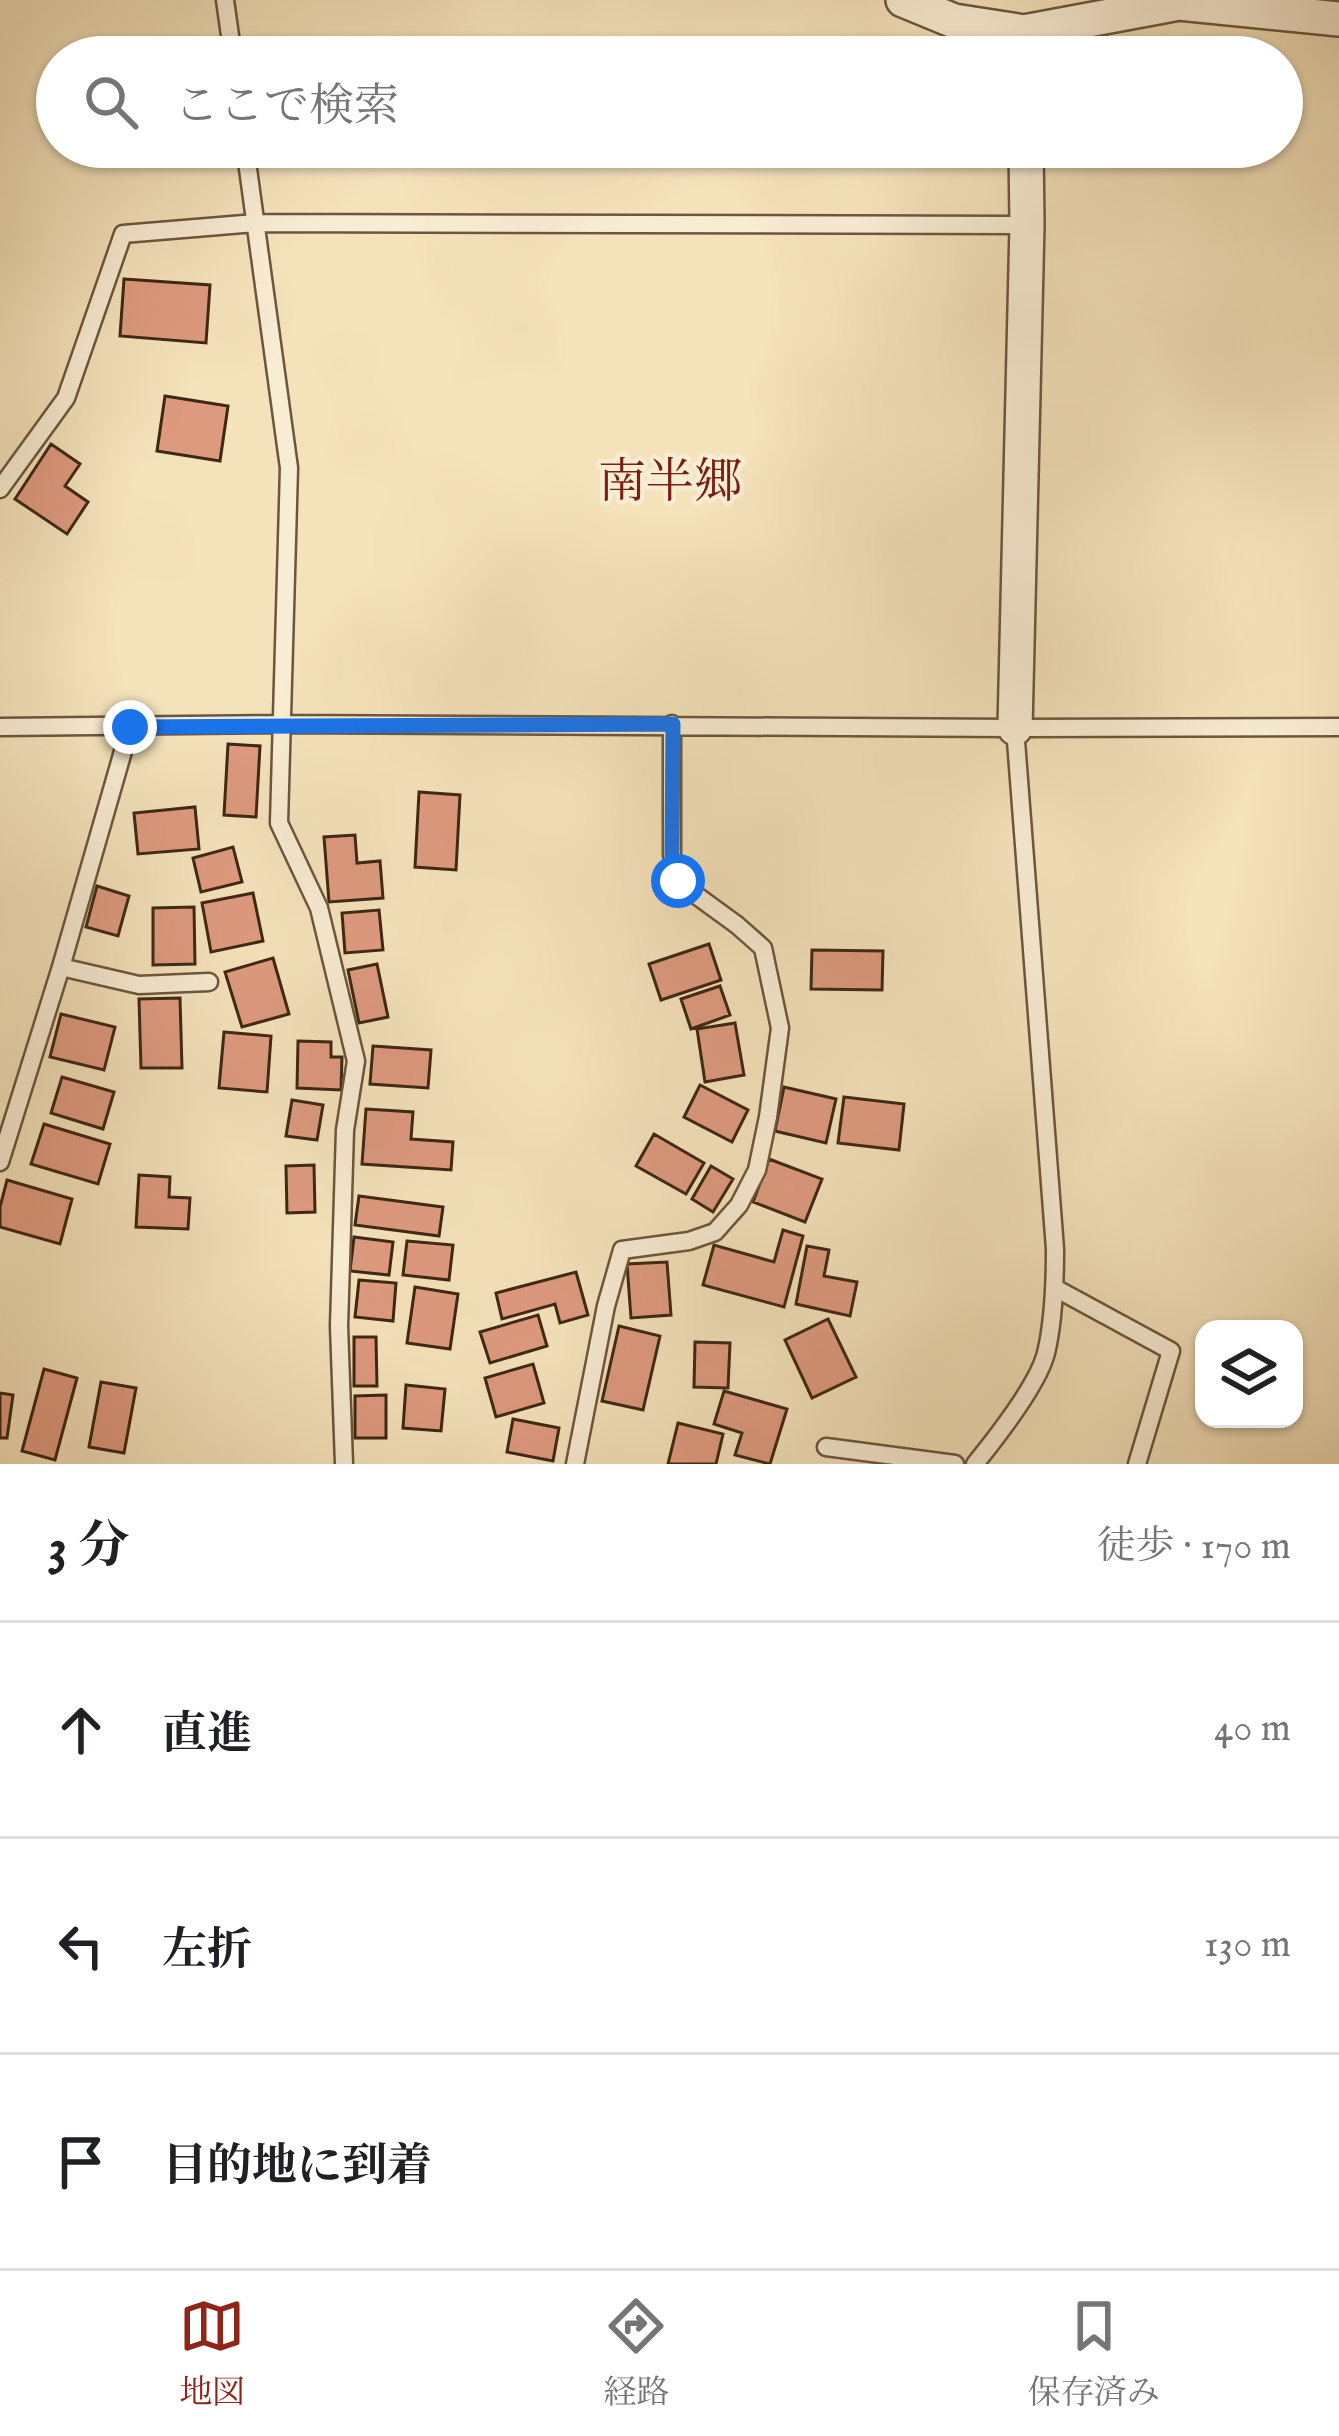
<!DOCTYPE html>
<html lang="ja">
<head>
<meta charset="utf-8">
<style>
	body { margin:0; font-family:"IM FELL English","Noto Serif JP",serif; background:#f6f6f6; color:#202124 }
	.controls { position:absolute; right:36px; bottom:36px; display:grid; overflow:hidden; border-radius:24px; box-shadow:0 3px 9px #0004 }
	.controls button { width:108px; height:108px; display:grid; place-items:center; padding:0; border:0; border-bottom:3px solid #e0e0e0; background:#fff; color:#202124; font:60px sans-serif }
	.stop { position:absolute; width:36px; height:36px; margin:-27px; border:9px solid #1a73e8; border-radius:50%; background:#fff }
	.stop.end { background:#1a73e8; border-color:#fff; box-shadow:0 3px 12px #0008 }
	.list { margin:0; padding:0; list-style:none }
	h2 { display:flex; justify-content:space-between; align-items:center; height:156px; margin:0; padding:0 48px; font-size:51px }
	h2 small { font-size:39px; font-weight:400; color:#757577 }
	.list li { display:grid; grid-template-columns:78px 1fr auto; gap:36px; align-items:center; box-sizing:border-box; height:216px; padding:0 48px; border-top:3px solid #e0e0e0 }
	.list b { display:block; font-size:45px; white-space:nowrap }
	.list em { font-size:39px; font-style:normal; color:#757577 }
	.icon { flex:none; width:66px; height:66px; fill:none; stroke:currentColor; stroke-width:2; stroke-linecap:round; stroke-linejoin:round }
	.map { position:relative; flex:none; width:1339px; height:1464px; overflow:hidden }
	.search { position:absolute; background:#fff; box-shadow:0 3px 9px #0004; left:36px; right:36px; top:36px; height:132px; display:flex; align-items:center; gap:30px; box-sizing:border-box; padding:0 42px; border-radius:66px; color:#757577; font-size:45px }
	.sheet { height:804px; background:#fff }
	nav { display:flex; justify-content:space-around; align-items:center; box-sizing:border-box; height:168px; border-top:3px solid #e0e0e0; background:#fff; font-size:33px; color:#757577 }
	nav a { display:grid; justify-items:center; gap:6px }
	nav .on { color:#8f2418 }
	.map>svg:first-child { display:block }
	.building { fill:#de9a7f; stroke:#3e2713; stroke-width:3 }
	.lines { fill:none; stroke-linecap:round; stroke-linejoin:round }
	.service-casing { stroke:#6c563d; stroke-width:21 }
	.minor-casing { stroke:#6c563d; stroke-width:38 }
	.service { stroke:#f8ecd3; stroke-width:16 }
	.minor { stroke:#f8ecd3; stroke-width:33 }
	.route { stroke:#1a73e8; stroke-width:15 }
	.labels { text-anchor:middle; stroke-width:9; stroke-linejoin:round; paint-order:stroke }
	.quarter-label { font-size:48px; fill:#7a1f14; stroke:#f8ecd3 }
</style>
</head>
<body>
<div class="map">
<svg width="1339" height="1464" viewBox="0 0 1339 1464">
	<rect width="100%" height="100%" fill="#f4e2bb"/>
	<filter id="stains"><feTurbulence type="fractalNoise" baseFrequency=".00167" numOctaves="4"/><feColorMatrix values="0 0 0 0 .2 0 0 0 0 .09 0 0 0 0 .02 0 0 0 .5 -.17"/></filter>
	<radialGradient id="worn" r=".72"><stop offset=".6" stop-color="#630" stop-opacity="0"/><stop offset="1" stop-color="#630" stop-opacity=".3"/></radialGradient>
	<path class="building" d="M 124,279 L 210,285 L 206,343 L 120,336 Z
		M 165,396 L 228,406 L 220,461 L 157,451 Z
		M 51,444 L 80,464 L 65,486 L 88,502 L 67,534 L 15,499 Z
		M 228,744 L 260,746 L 256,817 L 224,815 Z
		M 419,792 L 460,795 L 456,870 L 415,867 Z
		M 195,807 L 199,849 L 138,854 L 134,813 Z
		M 355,835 L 357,863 L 380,861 L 383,898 L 329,902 L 324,837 Z
		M 233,847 L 242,882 L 201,892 L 193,858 Z
		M 97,886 L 129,896 L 118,936 L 86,927 Z
		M 253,893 L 263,941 L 211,952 L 202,903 Z
		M 194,907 L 195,964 L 153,965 L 153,908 Z
		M 379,910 L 383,950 L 345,953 L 342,913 Z
		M 709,944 L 721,980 L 661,1000 L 649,964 Z
		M 812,950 L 883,951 L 882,990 L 811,989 Z
		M 273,958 L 289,1014 L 242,1027 L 225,972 Z
		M 377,964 L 388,1017 L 359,1023 L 348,970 Z
		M 720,986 L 730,1015 L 691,1029 L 681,999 Z
		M 180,998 L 182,1068 L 141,1068 L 139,999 Z
		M 61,1014 L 115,1027 L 104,1070 L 50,1057 Z
		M 735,1023 L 744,1075 L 705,1082 L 697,1029 Z
		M 224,1032 L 271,1036 L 267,1092 L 219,1088 Z
		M 298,1041 L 331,1042 L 331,1057 L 342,1057 L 341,1090 L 297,1088 Z
		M 373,1046 L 431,1050 L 428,1088 L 370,1084 Z
		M 62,1077 L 114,1092 L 103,1129 L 51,1113 Z
		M 700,1085 L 748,1110 L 732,1142 L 684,1117 Z
		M 784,1087 L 836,1099 L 826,1143 L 775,1131 Z
		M 844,1097 L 904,1104 L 899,1150 L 838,1143 Z
		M 292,1100 L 323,1105 L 317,1140 L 286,1136 Z
		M 366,1109 L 413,1112 L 411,1139 L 453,1142 L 451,1170 L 362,1164 Z
		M 44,1124 L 110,1144 L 98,1184 L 31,1164 Z
		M 654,1134 L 704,1163 L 686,1194 L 636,1166 Z
		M 769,1159 L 822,1179 L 805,1222 L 753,1202 Z
		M 314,1165 L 315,1212 L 287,1213 L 286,1166 Z
		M 711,1166 L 733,1179 L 713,1212 L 692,1199 Z
		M 139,1175 L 170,1177 L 169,1197 L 190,1198 L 188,1229 L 136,1227 Z
		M 7,1180 L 72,1199 L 60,1244 L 0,1227 L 0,1207 Z
		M 359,1196 L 443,1207 L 439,1236 L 355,1225 Z
		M 783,1230 L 803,1236 L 784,1307 L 703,1285 L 714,1245 L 774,1262 Z
		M 354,1237 L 393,1242 L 389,1275 L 350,1271 Z
		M 407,1241 L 453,1245 L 449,1280 L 403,1275 Z
		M 807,1246 L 829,1250 L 824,1276 L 857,1282 L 850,1316 L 796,1304 Z
		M 667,1262 L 671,1315 L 631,1318 L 627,1264 Z
		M 576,1272 L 588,1315 L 560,1323 L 555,1304 L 502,1319 L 496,1293 Z
		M 359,1280 L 396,1283 L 393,1321 L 355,1317 Z
		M 415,1287 L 458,1294 L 450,1349 L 407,1343 Z
		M 538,1315 L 547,1346 L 490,1363 L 480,1332 Z
		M 828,1319 L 856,1377 L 812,1398 L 785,1340 Z
		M 619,1326 L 660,1336 L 643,1410 L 602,1401 Z
		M 354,1337 L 376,1337 L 377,1386 L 354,1386 Z
		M 695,1342 L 730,1343 L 728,1388 L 694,1387 Z
		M 533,1364 L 544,1403 L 496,1417 L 485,1378 Z
		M 44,1369 L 77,1378 L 55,1460 L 22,1451 Z
		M 101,1382 L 136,1388 L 124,1453 L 89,1447 Z
		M 406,1385 L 445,1389 L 441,1431 L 403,1428 Z
		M 724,1391 L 787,1409 L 770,1464 L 735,1455 L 742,1433 L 714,1424 Z
		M 0,1393 L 13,1395 L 7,1438 L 0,1438 Z
		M 386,1395 L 386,1438 L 355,1438 L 355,1396 Z
		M 513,1419 L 559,1428 L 553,1461 L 507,1452 Z
		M 678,1423 L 723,1434 L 716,1464 L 668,1464 Z"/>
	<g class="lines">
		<g class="service-casing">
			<path id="service" d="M 225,0 L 233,57
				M 245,147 L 289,468 L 279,823 L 319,908 L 356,1061 L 345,1130 L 339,1326 L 344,1464
				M 0,489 L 66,398 L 123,234 L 256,223 L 1027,225
				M 0,727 L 283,724 L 1015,728 L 1339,727
				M 61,967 L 139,985 L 209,982
				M 0,1162 L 61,967 L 130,727
				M 1055,1288 L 1171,1351 L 1137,1464
				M 826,1447 L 955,1464
				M 575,1464 L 606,1306 L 622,1250 L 689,1241 L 715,1232 L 739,1205 L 757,1170 L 768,1117 L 780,1028 L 763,948 L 737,925 L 678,882 L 672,855 L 672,724
				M 975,1464 C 996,1438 1038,1385 1046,1353 C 1054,1320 1055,1283 1055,1249 L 1015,728"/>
		</g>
		<g class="minor-casing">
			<path id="minor" d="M 903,0 L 954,21 L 1024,32 L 1179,3 L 1339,19
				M 1015,728 L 1027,225 L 1026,147"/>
		</g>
		<use href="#service" class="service"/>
		<use href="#minor" class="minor"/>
	</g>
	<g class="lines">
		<path class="route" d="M 130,727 L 673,724 L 672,855 L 678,881"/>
	</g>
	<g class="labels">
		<g class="quarter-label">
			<text x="670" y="497">南半郷</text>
		</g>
	</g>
	<rect width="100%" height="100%" filter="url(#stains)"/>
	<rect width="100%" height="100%" fill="url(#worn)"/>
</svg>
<div class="controls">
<button><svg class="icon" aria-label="layers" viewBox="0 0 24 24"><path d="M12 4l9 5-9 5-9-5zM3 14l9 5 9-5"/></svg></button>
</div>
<div class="stop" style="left:678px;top:881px"></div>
<div class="stop end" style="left:130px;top:727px"></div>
<div class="search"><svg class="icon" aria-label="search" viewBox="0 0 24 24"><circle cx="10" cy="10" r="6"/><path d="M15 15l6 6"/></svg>ここで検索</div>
</div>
<section class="sheet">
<h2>3 分<small>徒歩 · 170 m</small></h2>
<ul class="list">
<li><svg class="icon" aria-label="ahead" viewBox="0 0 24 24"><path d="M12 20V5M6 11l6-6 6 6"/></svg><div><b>直進</b></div><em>40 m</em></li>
<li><svg class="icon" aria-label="left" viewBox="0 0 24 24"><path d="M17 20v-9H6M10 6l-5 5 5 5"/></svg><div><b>左折</b></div><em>130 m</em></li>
<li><svg class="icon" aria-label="arrive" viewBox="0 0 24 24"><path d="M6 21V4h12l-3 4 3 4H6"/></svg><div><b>目的地に到着</b></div></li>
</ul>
</section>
<nav>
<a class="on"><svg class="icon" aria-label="map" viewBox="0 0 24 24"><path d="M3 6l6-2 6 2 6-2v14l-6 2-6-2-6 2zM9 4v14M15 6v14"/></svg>地図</a>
<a><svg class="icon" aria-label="directions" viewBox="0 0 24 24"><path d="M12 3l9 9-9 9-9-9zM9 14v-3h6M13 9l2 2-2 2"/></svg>経路</a>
<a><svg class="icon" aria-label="saved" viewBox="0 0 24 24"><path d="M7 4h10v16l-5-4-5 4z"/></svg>保存済み</a>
</nav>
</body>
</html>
